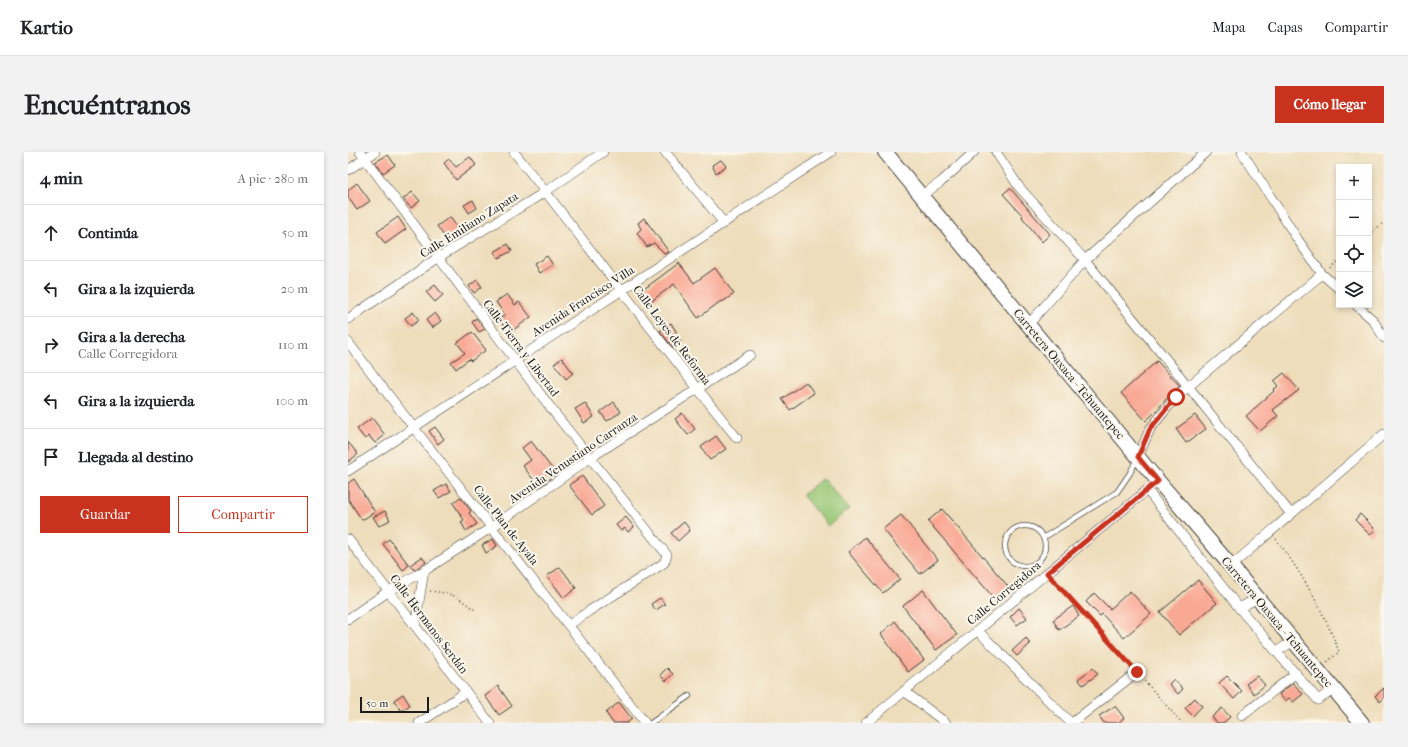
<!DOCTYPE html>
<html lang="es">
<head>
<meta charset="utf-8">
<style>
	body { margin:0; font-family:"IM FELL French Canon",serif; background:#f2f2f2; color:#202124 }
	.controls { position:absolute; right:12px; top:12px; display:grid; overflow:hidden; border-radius:0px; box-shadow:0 2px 6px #0003 }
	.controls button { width:36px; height:36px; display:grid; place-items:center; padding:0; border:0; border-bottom:1px solid #e0e0e0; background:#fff; color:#202124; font:20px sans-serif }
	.scale { position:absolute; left:12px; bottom:10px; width:69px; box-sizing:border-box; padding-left:4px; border:2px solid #1c1c1c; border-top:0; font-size:11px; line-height:14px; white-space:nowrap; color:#1c1c1c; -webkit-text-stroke:3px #fbf7ec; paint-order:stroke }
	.stop { position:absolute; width:12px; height:12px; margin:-9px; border:3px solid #c8321e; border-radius:50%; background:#fff }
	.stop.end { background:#c8321e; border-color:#fff; box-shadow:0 1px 4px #0008 }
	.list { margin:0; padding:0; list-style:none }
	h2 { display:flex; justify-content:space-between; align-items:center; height:52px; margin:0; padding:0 16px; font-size:17px }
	h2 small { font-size:13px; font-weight:400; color:#757577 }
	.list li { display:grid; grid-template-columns:26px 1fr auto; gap:12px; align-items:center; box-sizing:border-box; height:56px; padding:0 16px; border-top:1px solid #e0e0e0 }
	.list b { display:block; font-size:15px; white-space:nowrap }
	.list p { margin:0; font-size:13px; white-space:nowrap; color:#757577 }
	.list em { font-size:13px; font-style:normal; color:#757577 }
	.actions { display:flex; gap:8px; padding:12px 16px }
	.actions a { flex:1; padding:9px 0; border:1px solid #c8321e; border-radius:0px; text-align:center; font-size:14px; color:#c8321e }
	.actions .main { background:#c8321e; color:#fff }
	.icon { flex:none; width:22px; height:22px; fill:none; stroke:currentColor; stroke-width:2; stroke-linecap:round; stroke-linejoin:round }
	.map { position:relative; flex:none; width:1036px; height:571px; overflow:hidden; border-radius:0px }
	header { display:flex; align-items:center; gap:24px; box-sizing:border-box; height:56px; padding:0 20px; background:#fff; border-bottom:1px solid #e0e0e0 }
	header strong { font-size:19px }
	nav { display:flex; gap:22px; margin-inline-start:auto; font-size:14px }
	.intro { display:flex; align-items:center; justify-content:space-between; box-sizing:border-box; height:96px; padding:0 24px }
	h1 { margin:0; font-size:28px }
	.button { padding:10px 18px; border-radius:0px; background:#c8321e; color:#fff; font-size:14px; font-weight:700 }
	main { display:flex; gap:24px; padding:0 24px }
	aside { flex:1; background:#fff; border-radius:0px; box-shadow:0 2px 6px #0003 }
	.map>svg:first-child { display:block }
	.pitch { fill:#98c776; stroke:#5a7249 }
	.building { fill:#f9a894 }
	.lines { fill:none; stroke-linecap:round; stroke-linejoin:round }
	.lane-casing { stroke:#3c3934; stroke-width:6 }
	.street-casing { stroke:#3c3934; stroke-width:10 }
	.primary-casing { stroke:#3c3934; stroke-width:16 }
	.path { stroke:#3c3934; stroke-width:1.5; stroke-dasharray:1 3; stroke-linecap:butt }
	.lane { stroke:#fff; stroke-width:4.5 }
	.street { stroke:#fff; stroke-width:9 }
	.primary { stroke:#fff; stroke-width:14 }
	.route { stroke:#c8321e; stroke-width:5 }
	.labels { text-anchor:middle; stroke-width:4; stroke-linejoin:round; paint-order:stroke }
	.street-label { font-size:12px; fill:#1c1c1c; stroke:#fbf7ec }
</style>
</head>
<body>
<header>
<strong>Kartio</strong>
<nav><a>Mapa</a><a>Capas</a><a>Compartir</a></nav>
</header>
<div class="intro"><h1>Encuéntranos</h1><a class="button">Cómo llegar</a></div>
<main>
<aside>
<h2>4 min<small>A pie · 280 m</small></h2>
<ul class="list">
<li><svg class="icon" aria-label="ahead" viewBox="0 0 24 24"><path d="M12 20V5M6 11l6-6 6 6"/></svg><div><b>Continúa</b></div><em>50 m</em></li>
<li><svg class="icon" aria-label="left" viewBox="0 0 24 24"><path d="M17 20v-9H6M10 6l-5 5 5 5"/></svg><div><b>Gira a la izquierda</b></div><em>20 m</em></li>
<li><svg class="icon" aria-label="right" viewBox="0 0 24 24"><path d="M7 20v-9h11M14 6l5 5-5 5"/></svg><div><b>Gira a la derecha</b><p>Calle Corregidora</p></div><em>110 m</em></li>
<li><svg class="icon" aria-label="left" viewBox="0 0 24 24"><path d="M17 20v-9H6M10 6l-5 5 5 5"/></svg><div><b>Gira a la izquierda</b></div><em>100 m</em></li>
<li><svg class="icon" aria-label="arrive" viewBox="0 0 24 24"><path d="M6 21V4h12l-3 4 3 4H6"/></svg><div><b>Llegada al destino</b></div></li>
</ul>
<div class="actions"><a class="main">Guardar</a><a>Compartir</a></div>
</aside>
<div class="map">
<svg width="1036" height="571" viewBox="0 0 1036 571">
	<rect width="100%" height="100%" fill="#fbf7ec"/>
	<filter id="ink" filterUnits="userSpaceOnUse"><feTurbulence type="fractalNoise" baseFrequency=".025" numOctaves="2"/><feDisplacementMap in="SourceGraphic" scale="8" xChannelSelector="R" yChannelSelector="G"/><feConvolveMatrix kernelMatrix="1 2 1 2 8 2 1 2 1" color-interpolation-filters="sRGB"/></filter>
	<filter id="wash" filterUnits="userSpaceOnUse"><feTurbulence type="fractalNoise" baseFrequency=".012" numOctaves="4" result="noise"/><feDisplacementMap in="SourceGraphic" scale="16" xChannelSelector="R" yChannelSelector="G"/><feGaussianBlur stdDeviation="0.9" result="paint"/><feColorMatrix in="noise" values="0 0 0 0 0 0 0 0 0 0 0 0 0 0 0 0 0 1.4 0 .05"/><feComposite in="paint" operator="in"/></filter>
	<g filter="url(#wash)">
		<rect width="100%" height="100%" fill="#edb"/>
		<path class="pitch" d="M 475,326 L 501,357 L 480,374 L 454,343 Z"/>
		<g id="blocks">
			<path class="building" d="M 40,3 L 47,13 L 35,21 L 27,10 Z
				M 122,5 L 128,13 L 108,28 L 96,11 L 101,7 L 108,15 Z
				M 373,8 L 378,14 L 368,21 L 364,13 Z
				M 9,31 L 22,49 L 9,58 L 0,45 L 0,38 Z
				M 662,36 L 702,82 L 694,90 L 674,65 L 675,64 L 655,42 Z
				M 64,40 L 72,49 L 63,56 L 55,47 Z
				M 125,48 L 129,56 L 121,61 L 116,53 Z
				M 50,65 L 58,77 L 37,92 L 29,80 Z
				M 102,65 L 111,78 L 98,87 L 89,74 Z
				M 296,66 L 321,100 L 317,102 L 306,91 L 299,95 L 289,81 L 293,77 L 290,71 Z
				M 160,92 L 164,99 L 150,106 L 146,100 Z
				M 199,104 L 205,113 L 191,121 L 186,112 Z
				M 331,111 L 346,131 L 367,116 L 386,142 L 374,150 L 373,149 L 350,166 L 326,132 L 301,151 L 292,140 Z
				M 129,128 L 134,135 L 126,141 L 121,134 Z
				M 87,133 L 95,143 L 87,150 L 78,140 Z
				M 159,142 L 167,153 L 171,150 L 183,165 L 161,181 L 151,167 L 157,163 L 148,150 Z
				M 65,160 L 71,168 L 63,174 L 57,166 Z
				M 87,161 L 93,169 L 84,176 L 78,168 Z
				M 128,166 L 137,177 L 131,180 L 124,170 Z
				M 323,171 L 329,181 L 328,182 L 333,190 L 325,196 L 312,179 Z
				M 124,180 L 138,198 L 123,209 L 121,207 L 108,217 L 103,210 L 117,201 L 109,191 Z
				M 214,206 L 225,221 L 218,227 L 206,212 Z
				M 809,209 L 832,234 L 823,241 L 808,259 L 798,269 L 773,241 Z
				M 936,221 L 951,238 L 925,258 L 930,264 L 912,279 L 898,264 L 926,239 L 925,238 L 930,234 L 926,229 Z
				M 458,230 L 466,241 L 442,258 L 434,247 Z
				M 266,250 L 273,260 L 259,269 L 252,260 Z
				M 237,251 L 246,265 L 236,271 L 227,257 Z
				M 334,261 L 347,277 L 340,283 L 327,267 Z
				M 847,263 L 858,277 L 838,291 L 828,277 Z
				M 24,266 L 37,283 L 27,291 L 21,284 L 17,287 L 9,277 Z
				M 87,275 L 96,287 L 90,292 L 81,279 Z
				M 368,284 L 378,297 L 362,308 L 353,295 Z
				M 183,289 L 208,322 L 191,335 L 175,314 L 183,308 L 174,296 Z
				M 0,290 L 10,302 L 0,310 Z
				M 234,324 L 256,354 L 244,363 L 221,333 Z
				M 6,327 L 27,360 L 14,368 L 0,347 L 0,331 Z
				M 98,332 L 103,339 L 91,346 L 86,339 Z
				M 112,345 L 123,359 L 121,361 L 129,372 L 118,379 L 113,370 L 116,368 L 105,351 Z
				M 594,357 L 664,439 L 650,451 L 580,369 Z
				M 37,359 L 42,368 L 31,374 L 25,365 Z
				M 1012,362 L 1027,377 L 1022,383 L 1007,368 Z
				M 553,363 L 590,408 L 572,422 L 535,377 Z
				M 278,365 L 286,375 L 280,380 L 277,376 L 273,379 L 268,373 Z
				M 336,370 L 342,378 L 330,389 L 323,381 Z
				M 517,385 L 552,427 L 535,441 L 500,400 Z
				M 41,387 L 61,413 L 55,418 L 35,392 Z
				M 145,387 L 149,394 L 138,401 L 134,393 Z
				M 74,405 L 78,410 L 66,418 L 62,413 Z
				M 212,415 L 228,436 L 216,446 L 199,424 Z
				M 850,428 L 869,451 L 831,483 L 812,460 Z
				M 575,438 L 609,483 L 588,498 L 555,454 Z
				M 782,439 L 803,462 L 776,486 L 754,462 L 752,464 L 738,450 L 746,441 L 762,457 Z
				M 312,446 L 317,452 L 308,458 L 303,452 Z
				M 725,454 L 731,464 L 711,478 L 705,468 Z
				M 671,456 L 679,466 L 669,473 L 662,465 Z
				M 547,469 L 576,508 L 560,520 L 533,482 Z
				M 678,486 L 682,492 L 669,504 L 664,499 Z
				M 319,516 L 325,522 L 318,529 L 312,523 Z
				M 745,516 L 750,522 L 735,533 L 730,527 Z
				M 879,524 L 894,539 L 886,547 L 871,531 Z
				M 909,524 L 917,533 L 906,542 L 898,532 Z
				M 826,527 L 835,537 L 830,542 L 821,532 Z
				M 945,531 L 955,542 L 945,550 L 941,546 L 937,549 L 931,542 Z
				M 150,534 L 164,554 L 151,563 L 137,544 Z
				M 1036,536 L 1036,546 L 1032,550 L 1027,544 Z
				M 55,542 L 62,553 L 53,559 L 46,548 Z
				M 847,546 L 854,554 L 845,564 L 837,556 Z
				M 271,550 L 284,567 L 279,571 L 265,571 L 258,561 Z
				M 767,554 L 776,566 L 770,571 L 756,571 L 751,564 Z
				M 874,556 L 882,565 L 875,571 L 869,571 L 864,565 Z"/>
		</g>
	</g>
	<g filter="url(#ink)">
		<use href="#blocks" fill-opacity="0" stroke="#3c3934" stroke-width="1"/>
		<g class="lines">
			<g class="lane-casing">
				<path id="lane" d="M657 394a20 20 0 1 1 40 0a20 20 0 1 1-40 0Z
					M 695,386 L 769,340 L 782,321 L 789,307
					M 303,571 L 341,544"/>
			</g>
			<g class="street-casing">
				<path id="street" d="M 12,0 L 205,259 L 319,403 L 316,411 L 241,459 L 221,473
					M 166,0 C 241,94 313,192 389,286
					M 317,0 L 376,71
					M 648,0 L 671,35 L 737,108 L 831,223 L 943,362
					M 894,0 L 950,88 L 974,122 L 991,137
					M 0,18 L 27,0
					M 573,44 L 593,30 L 626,0
					M 1008,153 L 1025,168 L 1036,186
					M 0,167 L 91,105 L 197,40 L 255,0
					M 680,173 L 737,108 L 858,0
					M 0,190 C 97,318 198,444 297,571
					M 790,305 L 802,277 L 828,245 L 974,122
					M 0,319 L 483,0
					M 799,338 L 891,456 L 910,446
					M 0,387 L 142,571
					M 883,414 L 1036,282
					M 891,456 L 970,548 L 986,537
					M 0,467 L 41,439 L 76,419 L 144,375 L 242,306 L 402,203
					M 67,474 L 76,419
					M 630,479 L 723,571
					M 929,499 L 946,489
					M 556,539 L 598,571
					M 894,564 L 948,521
					M 71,571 L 118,540
					M 518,571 L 810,329
					M 724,571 L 789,520"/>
			</g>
			<g class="primary-casing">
				<path id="primary" d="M 537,0 L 799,316 L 883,414 L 1014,571"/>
			</g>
			<path class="path" d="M 1021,83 L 1036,70
				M 982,116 L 991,108
				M 928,387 C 953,420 977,461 991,500 L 979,510
				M 704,427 L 782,513
				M 82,439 L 98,441 L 109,445 L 127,458
				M 794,526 L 834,571"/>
			<use href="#lane" class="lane"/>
			<use href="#street" class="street"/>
			<use href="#primary" class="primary"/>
		</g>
	</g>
	<g class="lines" filter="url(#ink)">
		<path class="route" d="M 789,520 L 699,421 L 810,329 L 790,305 L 802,277 L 828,245"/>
	</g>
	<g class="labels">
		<g class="street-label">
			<text transform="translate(121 73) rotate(-32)" y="4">Calle Emiliano Zapata</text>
			<text transform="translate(235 149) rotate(-33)" y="4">Avenida Francisco Villa</text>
			<text transform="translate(324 183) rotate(53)" y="4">Calle Leyes de Reforma</text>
			<text transform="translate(173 196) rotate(53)" y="4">Calle Tierra y Libertad</text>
			<text transform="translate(721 222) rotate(50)" y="4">Carretera Oaxaca - Tehuantepec</text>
			<text transform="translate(225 306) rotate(-34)" y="4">Avenida Venustiano Carranza</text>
			<text transform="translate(158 373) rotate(52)" y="4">Calle Plan de Ayala</text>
			<text transform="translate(656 441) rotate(-40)" y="4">Calle Corregidora</text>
			<text transform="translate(929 470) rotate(50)" y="4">Carretera Oaxaca - Tehuantepec</text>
			<text transform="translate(81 472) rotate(53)" y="4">Calle Hermanos Serdán</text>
		</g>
	</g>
</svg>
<div class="controls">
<button>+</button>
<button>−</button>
<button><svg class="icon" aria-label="locate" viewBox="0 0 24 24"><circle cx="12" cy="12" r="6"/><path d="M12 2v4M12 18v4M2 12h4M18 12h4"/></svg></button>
<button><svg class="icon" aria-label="layers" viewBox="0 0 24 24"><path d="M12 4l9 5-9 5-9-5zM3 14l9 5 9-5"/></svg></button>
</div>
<div class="scale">50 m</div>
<div class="stop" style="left:828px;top:245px"></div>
<div class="stop end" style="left:789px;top:520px"></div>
</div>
</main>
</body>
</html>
